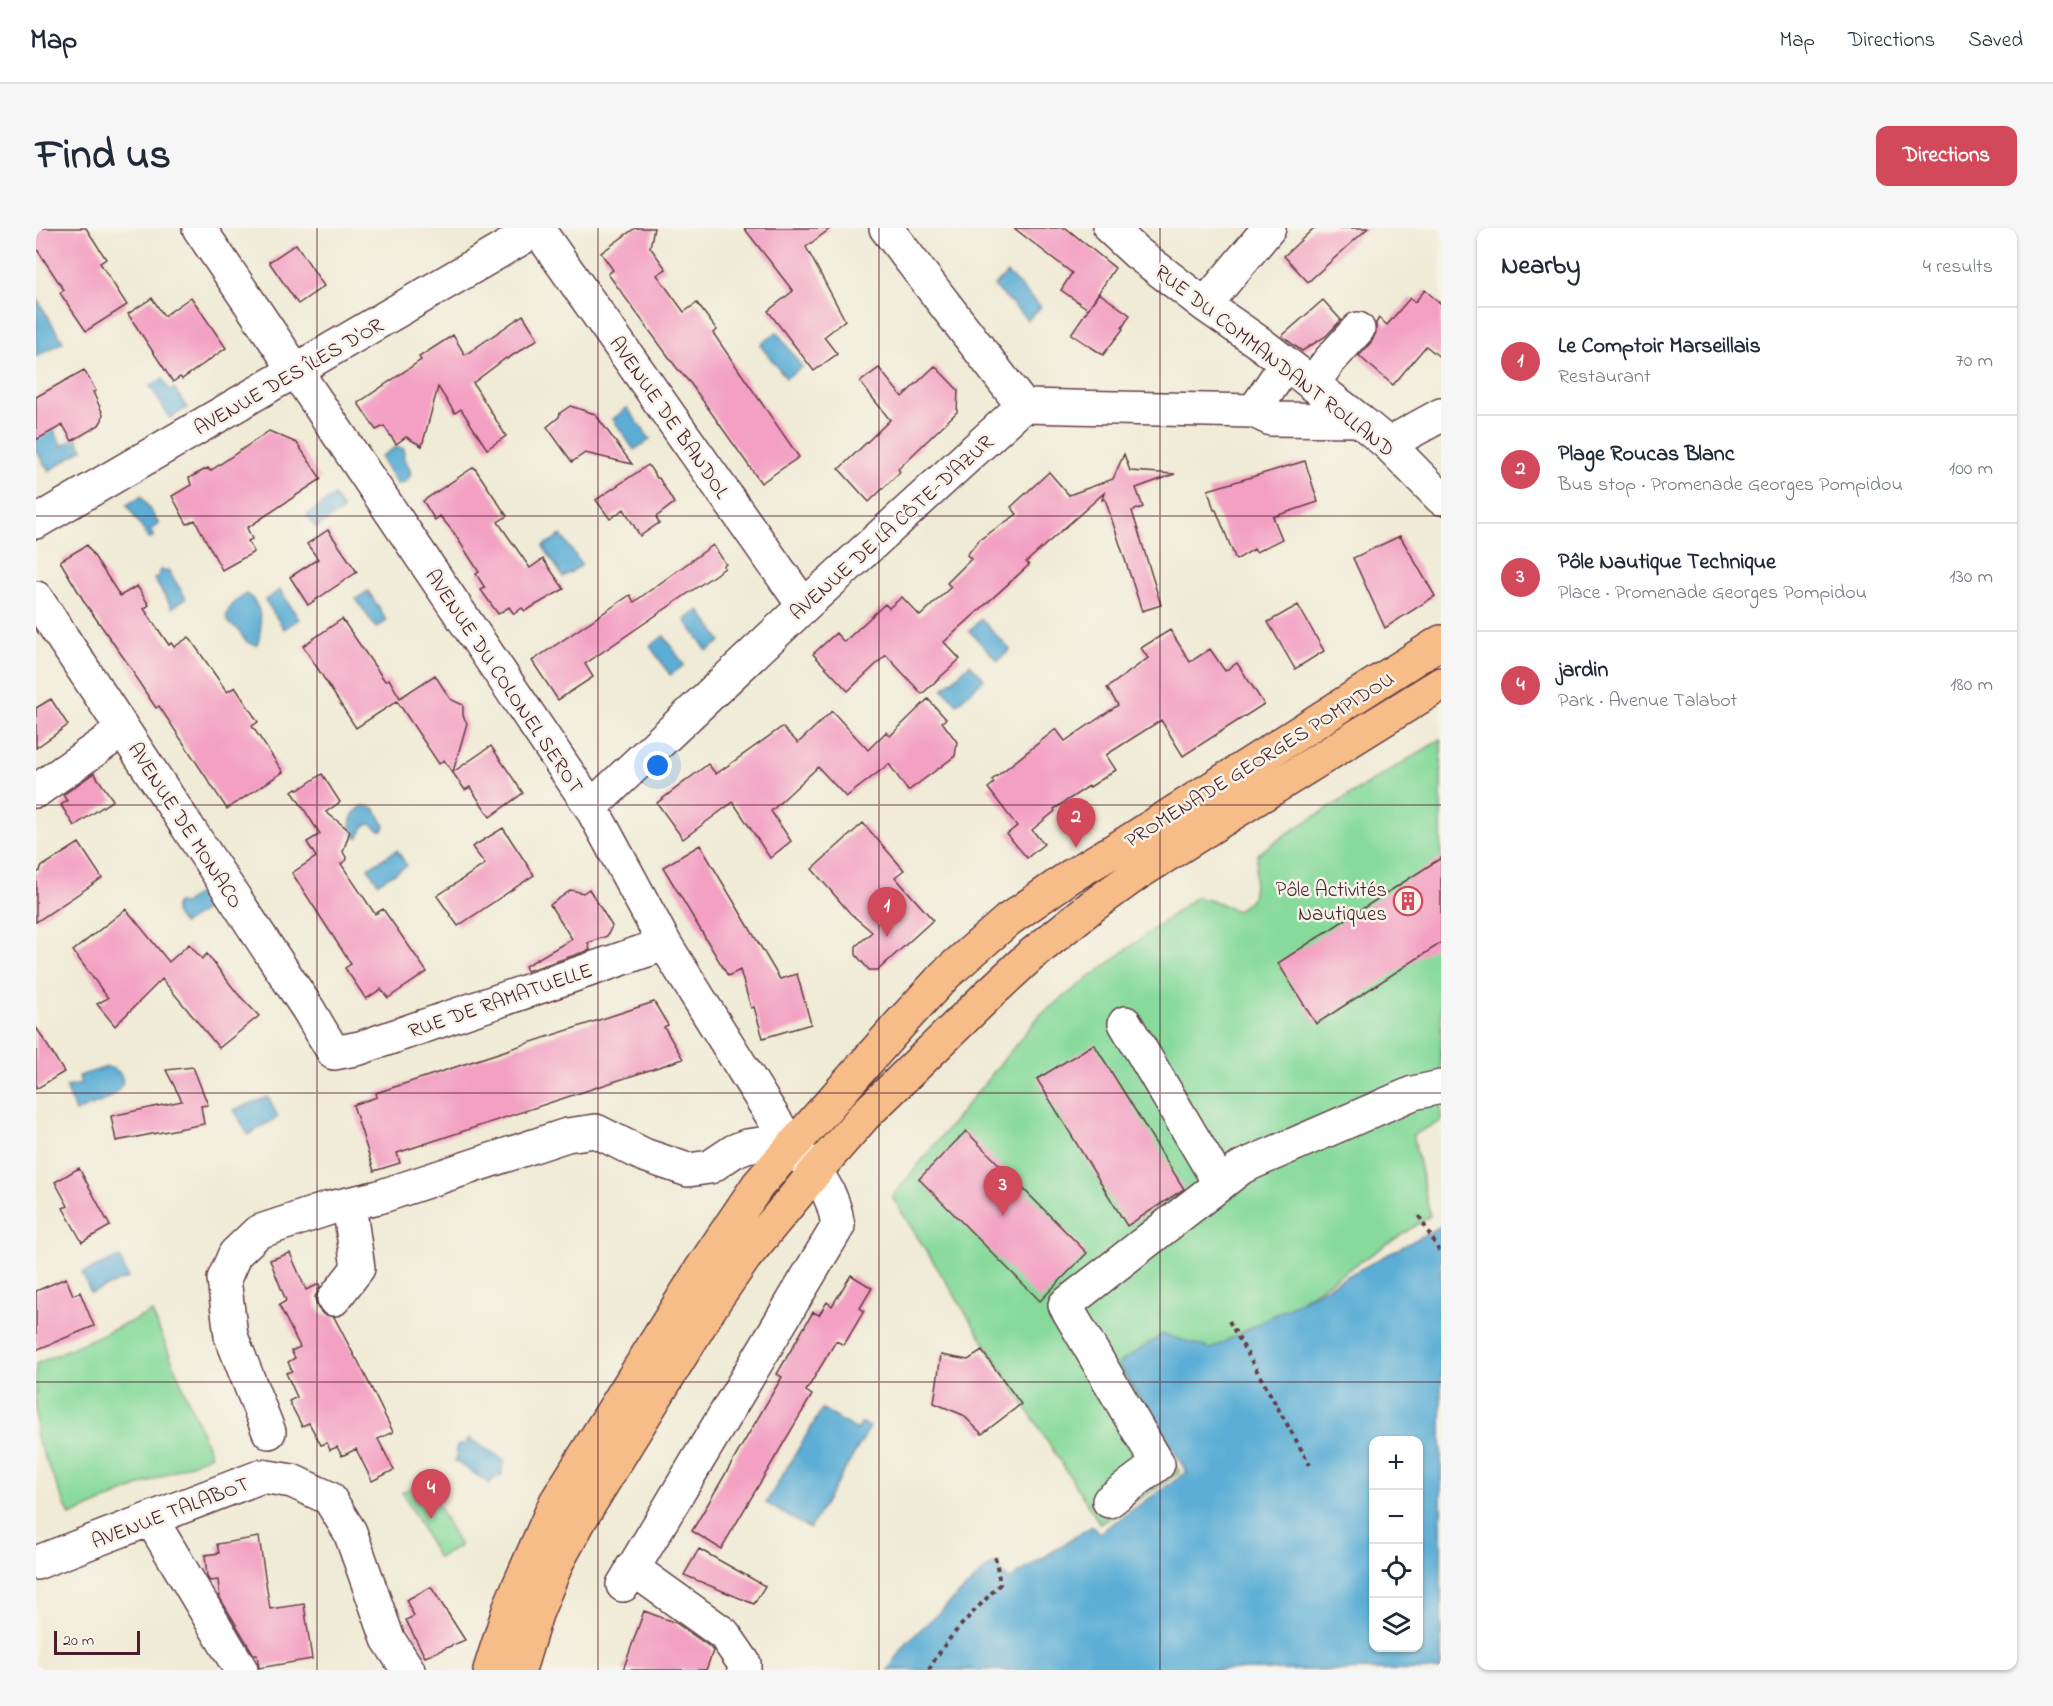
<!DOCTYPE html>
<html lang="en">
<head>
<meta charset="utf-8">
<style>
	body { margin:0; font-family:"Indie Flower",sans-serif; background:#f6f6f7; color:#1f2937 }
	.controls { position:absolute; right:18px; bottom:18px; display:grid; overflow:hidden; border-radius:12px; box-shadow:0 2px 4px #0004 }
	.controls button { width:54px; height:54px; display:grid; place-items:center; padding:0; border:0; border-bottom:2px solid #e0e1e3; background:#fff; color:#1f2937; font:30px sans-serif }
	.scale { position:absolute; left:18px; bottom:15px; width:86px; box-sizing:border-box; padding-left:6px; border:3px solid #4a1f2b; border-top:0; font-size:16px; line-height:21px; white-space:nowrap; color:#4a1f2b; -webkit-text-stroke:4px #f7f3e8; paint-order:stroke }
	.you { position:absolute; left:622px; top:538px; width:21px; height:21px; margin:-15px; border:4px solid #fff; border-radius:50%; background:#1a73e8; box-shadow:0 0 0 9px #1a73e833 }
	.badge { display:grid; place-items:center; width:39px; height:39px; border-radius:50%; background:#d1495b; color:#fff; font-size:20px; font-weight:700 }
	.pin { position:absolute; translate:-50% -50px; filter:drop-shadow(0 2px 3px #0008) }
	.pin::after { content:''; position:absolute; top:32px; width:21px; height:18px; background:inherit; clip-path:polygon(0 0,100% 0,50% 100%) }
	.list { margin:0; padding:0; list-style:none }
	h2 { display:flex; justify-content:space-between; align-items:center; height:78px; margin:0; padding:0 24px; font-size:26px }
	h2 small { font-size:20px; font-weight:400; color:#747a83 }
	.list li { display:grid; grid-template-columns:39px 1fr auto; gap:18px; align-items:center; box-sizing:border-box; height:108px; padding:0 24px; border-top:2px solid #e0e1e3 }
	.list b { display:block; font-size:22px; white-space:nowrap }
	.list p { margin:0; font-size:20px; white-space:nowrap; color:#747a83 }
	.list em { font-size:20px; font-style:normal; color:#747a83 }
	.icon { flex:none; width:33px; height:33px; fill:none; stroke:currentColor; stroke-width:2; stroke-linecap:round; stroke-linejoin:round }
	.map { position:relative; flex:none; width:1405px; height:1442px; overflow:hidden; border-radius:12px }
	header { display:flex; align-items:center; gap:36px; box-sizing:border-box; height:84px; padding:0 30px; background:#fff; border-bottom:2px solid #e0e1e3 }
	header strong { font-size:28px }
	nav { display:flex; gap:33px; margin-inline-start:auto; font-size:21px }
	.intro { display:flex; align-items:center; justify-content:space-between; box-sizing:border-box; height:144px; padding:0 36px }
	h1 { margin:0; font-size:42px }
	.button { padding:15px 27px; border-radius:12px; background:#d1495b; color:#fff; font-size:21px; font-weight:700 }
	main { display:flex; gap:36px; padding:0 36px }
	aside { flex:1; background:#fff; border-radius:12px; box-shadow:0 2px 4px #0004 }
	.map>svg:first-child { display:block }
	.green { fill:#87da9c; stroke:#687c64; stroke-width:1.5 }
	.water { fill:#5baed6; stroke:#526680; stroke-width:1.5; fill-rule:evenodd }
	.building { fill:#f3a0c2 }
	.lines { fill:none; stroke-linecap:round; stroke-linejoin:round }
	.minor-casing { stroke:#633e45; stroke-width:36 }
	.major-casing { stroke:#633e45; stroke-width:36 }
	.path { stroke:#633e45; stroke-width:4; stroke-dasharray:4.5 4.5; stroke-linecap:butt }
	.minor { stroke:#fff; stroke-width:33 }
	.major { stroke:#f7bd88; stroke-width:33 }
	.grid { fill:none; stroke:#4a1f2b; stroke-width:1.5; stroke-opacity:0.55 }
	.labels { text-anchor:middle; stroke-width:5; stroke-linejoin:round; paint-order:stroke }
	.street-label { font-size:21px; fill:#4a1f2b; stroke:#f7f3e8 }
	.poi-label { font-size:21px; fill:#4a1f2b; stroke:#f7f3e8; text-anchor:end }
</style>
</head>
<body>
<header>
<strong>Map</strong>
<nav><a>Map</a><a>Directions</a><a>Saved</a></nav>
</header>
<div class="intro"><h1>Find us</h1><a class="button">Directions</a></div>
<main>
<div class="map">
<svg width="1405" height="1442" viewBox="0 0 1405 1442">
	<rect width="100%" height="100%" fill="#f7f3e8"/>
	<filter id="ink" filterUnits="userSpaceOnUse"><feTurbulence type="fractalNoise" baseFrequency=".0167" numOctaves="2"/><feDisplacementMap in="SourceGraphic" scale="12" xChannelSelector="R" yChannelSelector="G"/><feConvolveMatrix kernelMatrix="1 2 1 2 8 2 1 2 1" color-interpolation-filters="sRGB"/></filter>
	<filter id="wash" filterUnits="userSpaceOnUse"><feTurbulence type="fractalNoise" baseFrequency=".008" numOctaves="4" result="noise"/><feDisplacementMap in="SourceGraphic" scale="24" xChannelSelector="R" yChannelSelector="G"/><feGaussianBlur stdDeviation="1.35" result="paint"/><feColorMatrix in="noise" values="0 0 0 0 0 0 0 0 0 0 0 0 0 0 0 0 0 1.4 0 .05"/><feComposite in="paint" operator="in"/></filter>
	<g filter="url(#wash)">
		<rect width="100%" height="100%" fill="#f0ebd6"/>
		<path class="green" d="M 1405,511 L 1405,893 L 1377,907 L 1394,988 L 1100,1181 L 1144,1244 L 1064,1296 L 856,969 L 1004,787 L 1160,669 L 1183,675 L 1200,683 L 1216,671 L 1222,626 L 1252,605 Z
			M 116,1084 L 175,1227 L 34,1288 L 0,1209 L 0,1136 Z
			M 389,1253 L 424,1318 L 402,1330 L 366,1264 Z"/>
		<path class="water" d="M 971,45 L 1005,79 L 992,92 L 958,58 Z
			M 0,69 L 27,114 L 0,129 Z
			M 741,104 L 766,139 L 750,150 L 724,117 Z
			M 127,151 L 134,163 L 138,160 L 151,180 L 134,190 L 114,158 Z
			M 591,180 L 614,211 L 598,222 L 577,191 Z
			M 15,196 L 26,218 L 40,210 L 47,221 L 13,243 L 0,223 L 0,204 Z
			M 360,219 L 368,221 C 368,225 367,228 368,231 C 369,235 372,236 373,240 C 378,248 370,256 361,256 L 344,229 Z
			M 105,268 L 123,296 L 114,302 L 118,308 L 113,311 L 91,277 Z
			M 298,268 L 307,282 L 280,300 L 271,287 Z
			M 525,307 L 546,337 L 527,349 L 507,318 Z
			M 126,342 L 129,344 L 132,342 L 150,370 L 136,380 L 118,351 L 122,349 L 123,343 Z
			M 244,362 L 263,391 L 248,401 L 229,372 Z
			M 332,363 L 351,393 L 340,400 L 320,371 Z
			M 210,366 C 227,375 227,401 221,417 C 210,416 208,411 203,403 C 198,396 201,402 195,397 C 182,386 201,372 210,366 Z
			M 663,382 L 685,413 L 671,423 L 649,392 Z
			M 945,391 L 974,422 L 962,433 L 933,403 Z
			M 628,408 L 648,437 L 634,447 L 614,418 Z
			M 934,436 L 948,451 L 921,476 L 907,461 Z
			M 327,578 L 338,580 L 349,598 L 347,602 L 343,602 L 336,596 C 326,597 327,601 323,609 L 320,609 C 311,596 313,586 327,578 Z
			M 361,622 L 371,638 L 342,655 L 332,640 Z
			M 166,663 L 176,678 L 147,696 C 142,689 135,683 141,675 L 147,676 Z
			M 71,839 C 77,840 83,842 86,849 C 92,869 53,878 39,884 L 30,859 L 45,856 L 43,848 Z
			M 232,869 L 242,889 L 212,907 L 198,882 Z
			M 1405,998 L 1405,1442 L 852,1442 L 871,1414 L 957,1335 L 973,1352 L 1056,1298 L 1063,1305 L 1151,1244 L 1082,1136 L 1127,1106 L 1175,1121 ZM 1338,1212 L 1382,1212 L 1382,1420 L 1338,1420 Z
			M 84,1029 L 92,1050 L 55,1065 L 46,1045 Z
			M 786,1181 L 821,1202 L 826,1195 L 834,1199 L 774,1301 L 730,1275 Z
			M 433,1210 L 469,1233 L 466,1238 L 466,1248 L 458,1250 L 454,1256 L 419,1233 L 421,1228 L 420,1223 L 421,1218 L 430,1215 Z"/>
		<g id="blocks">
			<path class="building" d="M 0,0 L 50,0 L 70,31 L 64,35 L 91,77 L 50,103 L 24,65 L 28,62 L 0,20 Z
				M 599,0 L 618,0 L 614,19 L 630,41 L 621,47 L 648,84 L 661,75 L 681,102 L 677,105 L 763,229 L 725,255 L 655,156 L 640,139 L 572,46 L 577,42 L 565,25 Z
				M 708,0 L 795,0 L 770,19 L 809,92 L 788,109 L 801,126 L 778,143 L 732,83 L 757,63 Z
				M 978,0 L 1030,0 L 1079,40 L 1052,81 L 1025,62 L 1036,45 Z
				M 1278,0 L 1332,0 L 1272,54 L 1248,28 Z
				M 260,16 L 288,58 L 262,76 L 233,34 Z
				M 1389,62 L 1405,76 L 1405,130 L 1390,118 L 1357,157 L 1323,128 L 1336,113 L 1340,104 L 1340,95 L 1343,90 L 1351,97 L 1374,70 L 1379,74 Z
				M 1063,65 L 1094,87 L 1086,100 L 1087,101 L 1067,127 L 1035,106 Z
				M 155,69 L 190,120 L 146,151 L 144,149 L 137,154 L 92,86 L 116,70 L 128,88 Z
				M 1287,72 L 1305,92 L 1290,108 L 1266,123 L 1246,108 Z
				M 487,87 L 502,111 L 471,131 L 470,130 L 437,155 L 470,208 L 451,221 L 425,181 L 419,185 L 402,159 L 386,218 L 370,209 L 360,216 L 348,198 L 340,202 L 322,175 L 385,132 L 383,129 L 417,107 L 429,127 Z
				M 899,138 L 922,162 L 921,184 L 862,241 L 864,244 L 833,274 L 803,241 L 854,192 L 824,154 L 843,140 L 866,169 Z
				M 48,142 L 60,163 L 57,164 L 67,186 L 66,192 L 63,197 L 36,213 L 27,197 L 0,212 L 0,169 Z
				M 534,178 L 559,186 L 596,236 L 549,225 L 536,234 L 511,199 L 523,189 L 524,185 Z
				M 233,203 L 261,215 L 285,251 L 211,300 L 216,311 L 212,313 L 218,324 L 186,342 L 159,292 L 151,296 L 136,268 L 155,257 L 153,250 L 172,240 L 174,243 Z
				M 1088,226 L 1094,243 L 1139,246 L 1100,260 L 1107,279 L 1096,283 L 1125,377 L 1106,383 L 1069,271 L 1066,272 L 1068,265 L 990,334 L 993,337 L 908,414 L 924,431 L 886,466 L 850,427 L 812,463 L 777,426 L 800,405 L 808,414 L 849,376 L 853,380 L 866,369 L 884,388 L 915,359 L 911,355 L 935,331 L 931,327 L 943,312 L 981,286 L 975,279 L 1013,244 L 1033,267 L 1077,251 Z
				M 1269,233 L 1282,274 L 1237,289 L 1246,311 L 1220,324 L 1218,321 L 1200,332 L 1180,282 L 1178,282 L 1172,262 Z
				M 612,237 L 621,250 L 623,250 L 638,275 L 620,289 L 623,295 L 604,308 L 588,281 L 574,291 L 560,272 Z
				M 438,239 L 471,288 L 462,294 L 494,340 L 507,331 L 528,361 L 489,383 L 486,380 L 478,386 L 473,379 L 462,386 L 445,362 L 449,360 L 440,346 L 443,344 L 418,305 L 404,288 L 399,292 L 387,273 Z
				M 292,302 L 321,344 L 272,377 L 254,349 L 282,331 L 271,316 Z
				M 1364,308 L 1399,368 L 1349,400 L 1317,330 Z
				M 51,317 L 84,368 L 101,358 L 113,377 L 108,381 L 133,417 L 135,415 L 138,419 L 153,409 L 191,464 L 199,459 L 222,494 L 216,498 L 247,544 L 191,581 L 123,478 L 120,480 L 98,447 L 99,446 L 49,375 L 24,333 Z
				M 677,317 L 690,336 L 687,338 L 689,340 L 549,436 L 557,449 L 522,472 L 496,433 L 594,367 L 598,374 Z
				M 1262,377 L 1288,423 L 1259,441 L 1232,394 Z
				M 306,391 L 349,453 L 353,451 L 364,470 L 399,447 L 414,471 L 427,477 L 427,488 L 431,495 L 417,544 L 455,518 L 487,565 L 454,589 L 434,559 L 429,562 L 408,532 L 403,536 L 361,473 L 320,500 L 267,418 Z
				M 1134,402 L 1154,434 L 1174,421 L 1189,443 L 1201,435 L 1228,476 L 1147,528 L 1125,492 L 1070,527 L 1080,542 L 1054,559 L 1053,558 L 1018,581 L 1019,583 L 996,602 L 1008,616 L 991,630 L 971,606 L 981,598 L 952,560 L 958,555 L 956,552 L 1020,501 L 1029,513 L 1082,477 L 1071,460 L 1112,430 L 1105,420 Z
				M 15,471 L 32,497 L 0,520 L 0,480 Z
				M 892,471 L 910,491 L 906,494 L 921,514 L 919,528 L 872,563 L 853,536 L 810,569 L 782,539 L 735,583 L 755,613 L 734,630 L 697,574 L 647,611 L 621,575 L 672,536 L 680,546 L 746,499 L 762,515 L 796,483 L 832,522 L 850,504 L 854,508 Z
				M 58,545 L 77,572 L 38,598 L 25,577 L 31,573 L 27,567 Z
				M 286,546 L 304,574 L 290,584 L 314,603 L 307,624 L 311,631 L 305,636 L 339,686 L 347,681 L 391,744 L 352,770 L 345,761 L 330,771 L 309,740 L 315,736 L 256,645 L 280,629 L 271,614 L 284,606 L 256,563 L 260,560 L 262,562 Z
				M 827,595 L 868,642 L 859,649 L 897,692 L 842,742 L 833,742 L 820,727 L 820,718 L 836,704 L 814,685 L 776,641 Z
				M 467,600 L 498,647 L 422,698 L 401,668 L 449,636 L 436,619 Z
				M 43,615 L 66,650 L 0,694 L 0,645 L 4,643 L 5,639 Z
				M 664,617 L 744,751 L 761,746 L 775,796 L 727,810 L 718,779 L 715,780 L 704,742 L 692,748 L 627,639 Z
				M 1405,630 L 1405,715 L 1280,796 L 1242,735 Z
				M 553,661 L 576,698 L 571,708 L 552,715 L 554,722 L 491,743 L 489,738 L 536,711 L 514,677 L 535,662 L 547,665 Z
				M 90,681 L 133,734 L 153,716 L 166,731 L 171,726 L 201,765 L 223,788 L 183,820 L 126,751 L 79,798 L 61,776 L 72,770 L 37,723 Z
				M 618,774 L 632,797 L 628,799 L 647,831 L 361,925 L 364,935 L 338,943 L 317,877 L 341,869 L 340,865 Z
				M 0,799 L 28,844 L 0,861 Z
				M 1058,816 L 1148,961 L 1091,998 L 1001,851 Z
				M 157,839 L 172,877 L 165,878 L 168,896 L 80,913 L 75,888 L 146,873 L 130,842 Z
				M 930,903 L 1051,1025 L 1004,1073 L 883,951 Z
				M 43,940 L 74,998 L 46,1014 L 27,980 L 32,978 L 19,954 Z
				M 254,1025 L 270,1062 L 283,1056 L 284,1059 L 279,1069 L 281,1079 L 287,1086 L 298,1089 L 320,1131 L 321,1131 L 357,1204 L 342,1211 L 358,1242 L 336,1253 L 320,1221 L 306,1228 L 301,1219 L 294,1222 L 291,1215 L 285,1217 L 273,1195 L 266,1198 L 253,1173 L 261,1169 L 250,1145 L 256,1143 L 252,1134 L 259,1130 L 255,1123 L 264,1119 L 243,1077 L 250,1073 L 234,1032 Z
				M 815,1047 L 836,1060 L 824,1080 L 828,1083 L 808,1117 L 800,1113 L 770,1163 L 776,1167 L 685,1321 L 656,1303 L 746,1149 L 741,1146 L 777,1084 L 783,1087 L 791,1074 L 796,1078 Z
				M 30,1050 L 37,1067 L 44,1064 L 58,1098 L 0,1122 L 0,1063 Z
				M 946,1123 L 985,1176 L 946,1206 L 927,1187 L 898,1175 L 905,1127 L 932,1132 Z
				M 223,1309 L 234,1381 L 268,1376 L 276,1431 L 223,1440 L 221,1427 L 218,1427 L 184,1370 L 182,1352 L 174,1353 L 171,1349 L 169,1327 L 183,1325 L 181,1316 Z
				M 663,1321 L 729,1358 L 718,1376 L 648,1347 Z
				M 395,1359 L 429,1412 L 389,1429 L 370,1392 L 378,1388 L 370,1372 Z
				M 608,1383 L 640,1395 L 674,1419 L 677,1423 L 670,1442 L 587,1442 Z"/>
		</g>
	</g>
	<g filter="url(#ink)">
		<use href="#blocks" fill-opacity="0" stroke="#633e45" stroke-width="1.5"/>
		<g class="lines">
			<g class="minor-casing">
				<path id="minor" d="M 163,0 L 555,579 L 629,716 L 755,918 C 780,943 797,961 802,998 L 587,1357
					M 501,0 L 768,378
					M 850,0 L 987,178
					M 1074,0 L 1101,25 L 1169,77 L 1225,116 L 1323,192 L 1352,216 L 1405,270
					M 1169,77 L 1233,0
					M 1276,156 L 1294,132 L 1322,101
					M 1218,183 L 1250,136
					M 1352,216 L 1405,187
					M 0,294 L 503,0
					M 0,370 L 272,781 L 298,825 L 324,820 L 629,716
					M 0,563 L 87,502
					M 555,579 L 768,378 L 987,178 L 1218,183 L 1235,191 L 1323,192
					M 1089,795 L 1184,956
					M 298,1071 L 322,1040 L 313,976
					M 233,1204 L 195,1108 L 188,1051 L 199,1026 L 222,1004 L 294,980 L 343,969 L 531,907 L 560,903 L 608,927 L 652,942 L 674,939 L 698,923 L 710,918 L 733,915 L 755,918
					M 1073,1273 L 1122,1236 L 1029,1077 L 1206,939 L 1377,865 L 1405,859
					M 115,1291 L 205,1442
					M 0,1335 L 226,1248 L 256,1253 L 293,1270 L 314,1304 L 352,1411 L 372,1442
					M 596,1340 L 688,1406 L 708,1435 L 708,1442"/>
			</g>
			<g class="major-casing">
				<path id="major" d="M 454,1442 L 475,1376 L 520,1274 L 666,1040 L 722,957 L 864,796 L 910,746 L 972,692 L 1035,648 L 1087,617 L 1405,414
					M 483,1442 L 500,1386 L 522,1332 L 545,1290 L 679,1072 L 709,1029 L 780,943 L 829,887 L 951,768 L 994,728 L 1055,679 L 1102,645 L 1194,587 L 1405,456"/>
			</g>
			<path class="path" d="M 1383,988 L 1405,1026
				M 1193,1093 L 1274,1237
				M 893,1442 C 910,1409 939,1383 964,1356 L 959,1327"/>
			<use href="#minor" class="minor"/>
			<use href="#major" class="major"/>
		</g>
	</g>
	<path class="grid" d="M 281,0 L 281,1442M 562,0 L 562,1442M 843,0 L 843,1442M 1124,0 L 1124,1442M 0,288 L 1405,288M 0,577 L 1405,577M 0,865 L 1405,865M 0,1154 L 1405,1154"/>
	<defs>
		<g id="building-ring" transform="scale(1.5)"><circle r="9.5" fill="#f7f3e8" stroke="#d1495b" stroke-width="1.5"/><path d="M-4-6H4V6H1V3H-1V6H-4ZM-2.5-4.3h1.7v1.8h-1.7ZM.8-4.3h1.7v1.8H.8ZM-2.5-1h1.7V.8h-1.7ZM.8-1h1.7V.8H.8Z" fill="#d1495b"/></g>
	</defs>
	<g fill-rule="evenodd">
		<use href="#building-ring" x="1372" y="673"/>
	</g>
	<g class="labels">
		<g class="street-label">
			<text transform="translate(1239 132) rotate(38)" y="7">RUE DU COMMANDANT ROLLAND</text>
			<text transform="translate(252 148) rotate(-30)" y="7">AVENUE DES ÎLES D'OR</text>
			<text transform="translate(634 189) rotate(55)" y="7">AVENUE DE BANDOL</text>
			<text transform="translate(855 299) rotate(-42)" y="7">AVENUE DE LA CÔTE-D'AZUR</text>
			<text transform="translate(469 453) rotate(56)" y="7">AVENUE DU COLONEL SEROT</text>
			<text transform="translate(1223 531) rotate(-32)" y="7">PROMENADE GEORGES POMPIDOU</text>
			<text transform="translate(150 597) rotate(57)" y="7">AVENUE DE MONACO</text>
			<text transform="translate(464 772) rotate(-19)" y="7">RUE DE RAMATUELLE</text>
			<text transform="translate(134 1284) rotate(-21)" y="7">AVENUE TALABOT</text>
		</g>
		<g class="poi-label">
			<text x="1351" y="668">Pôle Activités<tspan x="1351" dy="24">Nautiques</tspan></text>
		</g>
	</g>
</svg>
<div class="controls">
<button>+</button>
<button>−</button>
<button><svg class="icon" aria-label="locate" viewBox="0 0 24 24"><circle cx="12" cy="12" r="6"/><path d="M12 2v4M12 18v4M2 12h4M18 12h4"/></svg></button>
<button><svg class="icon" aria-label="layers" viewBox="0 0 24 24"><path d="M12 4l9 5-9 5-9-5zM3 14l9 5 9-5"/></svg></button>
</div>
<div class="scale">20 m</div>
<div class="you"></div>
<div class="pin badge" style="left:851px;top:709px">1</div>
<div class="pin badge" style="left:1040px;top:620px">2</div>
<div class="pin badge" style="left:967px;top:988px">3</div>
<div class="pin badge" style="left:395px;top:1291px">4</div>
</div>
<aside>
<h2>Nearby<small>4 results</small></h2>
<ul class="list">
<li><span class="badge">1</span><div><b>Le Comptoir Marseillais</b><p>Restaurant</p></div><em>70 m</em></li>
<li><span class="badge">2</span><div><b>Plage Roucas Blanc</b><p>Bus stop · Promenade Georges Pompidou</p></div><em>100 m</em></li>
<li><span class="badge">3</span><div><b>Pôle Nautique Technique</b><p>Place · Promenade Georges Pompidou</p></div><em>130 m</em></li>
<li><span class="badge">4</span><div><b>jardin</b><p>Park · Avenue Talabot</p></div><em>180 m</em></li>
</ul>
</aside>
</main>
</body>
</html>
